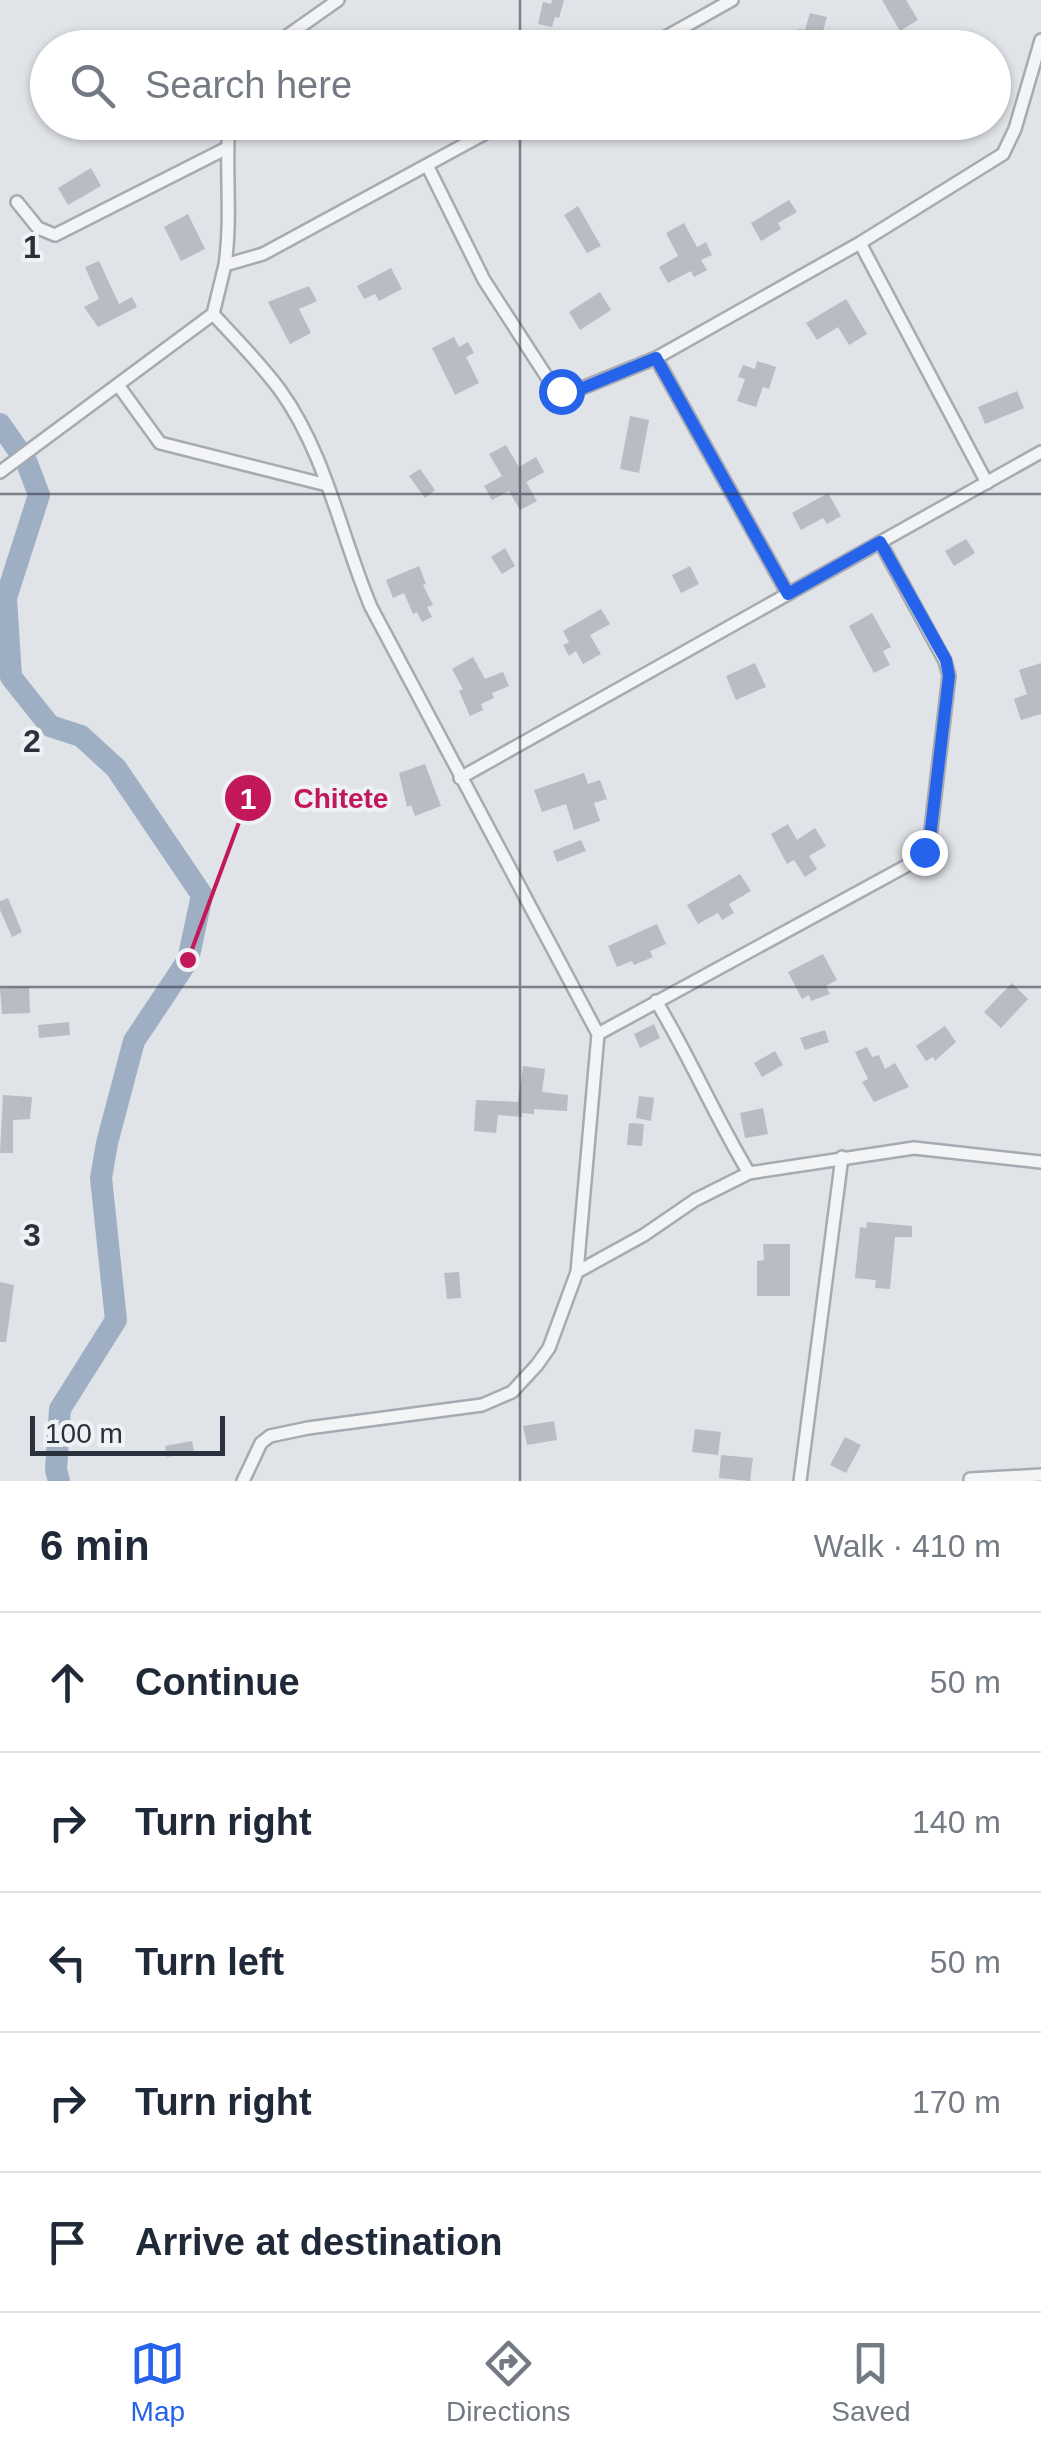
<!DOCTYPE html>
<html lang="en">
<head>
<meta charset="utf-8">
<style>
	body { margin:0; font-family:Helvetica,sans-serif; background:#f6f6f7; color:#1f2937 }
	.scale { position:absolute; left:30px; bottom:25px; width:195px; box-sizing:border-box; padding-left:10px; border:5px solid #2b303d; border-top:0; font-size:28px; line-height:35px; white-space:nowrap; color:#2b303d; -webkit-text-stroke:8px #eff2f5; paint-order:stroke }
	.stop { position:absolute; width:30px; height:30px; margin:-22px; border:8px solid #2563eb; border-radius:50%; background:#fff }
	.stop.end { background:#2563eb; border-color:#fff; box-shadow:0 2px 10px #0008 }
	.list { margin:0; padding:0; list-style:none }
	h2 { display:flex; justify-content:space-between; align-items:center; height:130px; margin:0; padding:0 40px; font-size:42px }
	h2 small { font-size:32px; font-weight:400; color:#747a83 }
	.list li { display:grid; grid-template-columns:65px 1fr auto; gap:30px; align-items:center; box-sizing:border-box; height:140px; padding:0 40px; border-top:2px solid #e0e1e3 }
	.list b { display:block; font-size:38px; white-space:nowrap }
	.list em { font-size:32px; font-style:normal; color:#747a83 }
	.icon { flex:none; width:55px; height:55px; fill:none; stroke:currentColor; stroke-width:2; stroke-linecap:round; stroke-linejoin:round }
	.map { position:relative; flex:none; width:1041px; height:1481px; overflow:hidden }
	.search { position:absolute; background:#fff; box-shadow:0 2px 8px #0004; left:30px; right:30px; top:30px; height:110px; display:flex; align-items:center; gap:25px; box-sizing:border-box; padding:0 35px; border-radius:55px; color:#747a83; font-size:38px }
	.sheet { height:830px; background:#fff }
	nav { display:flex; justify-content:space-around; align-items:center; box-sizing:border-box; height:140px; border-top:2px solid #e0e1e3; background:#fff; font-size:28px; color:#747a83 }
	nav a { display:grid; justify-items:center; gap:5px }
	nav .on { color:#2563eb }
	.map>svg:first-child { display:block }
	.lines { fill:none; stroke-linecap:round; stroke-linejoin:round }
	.river { stroke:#9fafc3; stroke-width:22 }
	.building { fill:#b8bcc4 }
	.street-casing { stroke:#a6aab1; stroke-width:16 }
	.street { stroke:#f2f4f6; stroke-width:11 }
	.route { stroke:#2563eb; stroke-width:12 }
	.grid { fill:none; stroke:#2b303d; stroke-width:2.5; stroke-opacity:0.55 }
	.grid-label { font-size:32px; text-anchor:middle; font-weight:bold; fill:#2b303d; stroke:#eff2f5; stroke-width:8; stroke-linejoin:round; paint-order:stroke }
	.leader { fill:none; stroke:#c2185b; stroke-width:4 }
	.callout-dot { fill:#c2185b; stroke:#eff2f5; stroke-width:4 }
	.mark-label { font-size:30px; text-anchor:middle; font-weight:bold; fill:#fff }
	.callout-label { font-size:28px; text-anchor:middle; font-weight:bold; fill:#c2185b; stroke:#eff2f5; stroke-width:8; stroke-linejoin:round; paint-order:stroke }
</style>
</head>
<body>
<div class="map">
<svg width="1041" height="1481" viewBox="0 0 1041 1481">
	<rect width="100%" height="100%" fill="#e0e3e7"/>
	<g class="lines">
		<path class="river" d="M 0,424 L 27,463 L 39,495 L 6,598 L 11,677 L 50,726 L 81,736 L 116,768 L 202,895 L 188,960 L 134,1041 L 107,1143 L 101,1178 L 116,1320 L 60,1409 L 56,1470 L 59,1481"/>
	</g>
	<path class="building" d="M 552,0 L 564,0 L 559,18 L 555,17 L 552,27 L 538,24 L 543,2 L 551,4 Z
		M 882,0 L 906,0 L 918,20 L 900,31 Z
		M 810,13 L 827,17 L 821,38 L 811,36 L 809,47 L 795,43 L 798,29 L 805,30 Z
		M 91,168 L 101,186 L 68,205 L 58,188 Z
		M 789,200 L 797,212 L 778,223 L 781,229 L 761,241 L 751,223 Z
		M 578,206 L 601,246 L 587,253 L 564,215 Z
		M 188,214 L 205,249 L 181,261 L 164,227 Z
		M 684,223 L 697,247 L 706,242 L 712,255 L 701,260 L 707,270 L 694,277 L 691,271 L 668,283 L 659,267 L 678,256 L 666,233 Z
		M 99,261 L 119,304 L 132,297 L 137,307 L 98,327 L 84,307 L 99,299 L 85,267 Z
		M 391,268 L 402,289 L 379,301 L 375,294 L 364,299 L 357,286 Z
		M 309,286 L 317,301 L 299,309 L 311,333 L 290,344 L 268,302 Z
		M 600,292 L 611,310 L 580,330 L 569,312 Z
		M 846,299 L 867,334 L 849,345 L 838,327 L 817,340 L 806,323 Z
		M 454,337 L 459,347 L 468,342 L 474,353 L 466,357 L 479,383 L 455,395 L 432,348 Z
		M 757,361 L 776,367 L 769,389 L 763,387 L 756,407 L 737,401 L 745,379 L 738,377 L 743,365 L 755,369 Z
		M 1017,391 L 1024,408 L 985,424 L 978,407 Z
		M 630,416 L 649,420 L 639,473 L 620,469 Z
		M 506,445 L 519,467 L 536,457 L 544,472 L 526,482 L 537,501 L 520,510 L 509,491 L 492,500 L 484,486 L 502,476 L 489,454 Z
		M 420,469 L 435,490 L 425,498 L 409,476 Z
		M 828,493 L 841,516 L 827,524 L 823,518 L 801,530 L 792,513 Z
		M 966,539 L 975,553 L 954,566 L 945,551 Z
		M 505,548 L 515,566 L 502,574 L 491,557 Z
		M 419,566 L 426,584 L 423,585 L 433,605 L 427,607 L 432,617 L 422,622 L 417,612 L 413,614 L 404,593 L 393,598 L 386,580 Z
		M 690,566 L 699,584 L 681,593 L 672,575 Z
		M 601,609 L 610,624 L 590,635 L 601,654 L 583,664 L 576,651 L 569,656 L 563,645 L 569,642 L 563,631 Z
		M 872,613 L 891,647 L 883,651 L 890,665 L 874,673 L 849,626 Z
		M 473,657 L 485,679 L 503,672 L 509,686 L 492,693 L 494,698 L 481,704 L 483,710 L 470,716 L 459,691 L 463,689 L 452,669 Z
		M 755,663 L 766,687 L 736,700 L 726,676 Z
		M 1041,663 L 1041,714 L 1021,720 L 1014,699 L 1027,694 L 1019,670 Z
		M 425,764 L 441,806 L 415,816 L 411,805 L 407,807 L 399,773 Z
		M 584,773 L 588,784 L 600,780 L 607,799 L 594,803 L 600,821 L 574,830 L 566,804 L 542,812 L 534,790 Z
		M 788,824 L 797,840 L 815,828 L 826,846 L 809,856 L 817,869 L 805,877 L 794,860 L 787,864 L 771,834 Z
		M 581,840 L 586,851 L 557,862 L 553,851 Z
		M 740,874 L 751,891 L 729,904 L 734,913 L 722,920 L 718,913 L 698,924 L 687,905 Z
		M 8,898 L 22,932 L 12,937 L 0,910 L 0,901 Z
		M 657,924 L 666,944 L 650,951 L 653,957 L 634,965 L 632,961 L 617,967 L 608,946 Z
		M 823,954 L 837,980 L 826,986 L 830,994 L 811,1001 L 809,995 L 802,999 L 788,972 Z
		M 1012,983 L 1028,999 L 1001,1028 L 984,1012 Z
		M 29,987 L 30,1013 L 2,1014 L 0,988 Z
		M 69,1022 L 70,1035 L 39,1038 L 38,1025 Z
		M 654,1024 L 660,1038 L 640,1048 L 634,1034 Z
		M 945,1026 L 956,1042 L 935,1061 L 933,1057 L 926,1061 L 916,1046 Z
		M 825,1030 L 829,1042 L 805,1050 L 800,1038 Z
		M 867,1047 L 872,1057 L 879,1055 L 885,1069 L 895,1063 L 909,1087 L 874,1102 L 862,1082 L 868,1079 L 855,1052 Z
		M 775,1051 L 783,1065 L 762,1077 L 754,1063 Z
		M 523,1066 L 545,1069 L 542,1092 L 568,1095 L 567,1111 L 534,1109 L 534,1114 L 522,1113 L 522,1117 L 498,1115 L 496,1133 L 474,1131 L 476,1100 L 518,1102 Z
		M 3,1095 L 32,1097 L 30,1119 L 13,1120 L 13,1153 L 0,1153 Z
		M 639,1096 L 654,1098 L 651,1121 L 636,1118 Z
		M 763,1108 L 768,1134 L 745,1138 L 740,1113 Z
		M 629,1123 L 644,1124 L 642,1146 L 627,1145 Z
		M 867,1222 L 912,1226 L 912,1237 L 895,1237 L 890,1289 L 875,1288 L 876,1280 L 855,1278 L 860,1227 L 866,1228 Z
		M 763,1244 L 790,1244 L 790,1296 L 757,1296 L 757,1261 L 764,1260 Z
		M 459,1272 L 461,1298 L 447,1299 L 444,1273 Z
		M 0,1282 L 14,1285 L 6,1342 L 0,1342 Z
		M 554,1421 L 557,1440 L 527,1445 L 523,1426 Z
		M 695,1429 L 721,1432 L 718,1455 L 692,1452 Z
		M 845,1437 L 861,1445 L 846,1473 L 830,1465 Z
		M 192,1441 L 194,1452 L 167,1457 L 165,1446 Z
		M 721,1455 L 753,1458 L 750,1481 L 719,1478 Z"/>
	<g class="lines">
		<g class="street-casing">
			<path id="street" d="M 270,48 L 338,0
				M 646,48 L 732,0
				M 229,122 C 225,170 232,217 225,265 L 263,254 L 506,122
				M 427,165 L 484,280 L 554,388 L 561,391 L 577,390 L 656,358 L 860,243 L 1003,154 L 1015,129 L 1041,40
				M 17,202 L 38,228 L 55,235 L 227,148
				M 860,243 L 987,483
				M 213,314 C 236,339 260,363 280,390 C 326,454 341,536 371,607 L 598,1034 L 908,865 L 924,852 L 930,838 L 949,676 L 945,661 L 880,542
				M 656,358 L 788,594
				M 118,385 L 160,443 L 327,485
				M 0,472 L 213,314 L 225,265
				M 460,778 L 1041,452
				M 656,1001 C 690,1057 715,1117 749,1173
				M 577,1272 L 644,1235 L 695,1200 L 749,1173 L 914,1148 L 1041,1162
				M 970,1479 L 1041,1475
				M 243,1481 L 261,1443 L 270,1436 L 308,1428 L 482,1405 L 512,1392 L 537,1365 L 549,1348 L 577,1272 L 598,1034
				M 800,1481 L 842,1157"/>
		</g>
		<use href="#street" class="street"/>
	</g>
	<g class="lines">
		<path class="route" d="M 561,391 L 578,390 L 656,358 L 788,594 L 880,542 L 946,660 L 949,676 L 930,838 L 924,852"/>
	</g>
	<path class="grid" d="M 520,0 L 520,48M 520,122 L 520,1481M 0,494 L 1041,494M 0,987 L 1041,987"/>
	<g class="grid-label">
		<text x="32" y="258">1</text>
		<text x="32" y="752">2</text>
		<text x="32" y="1246">3</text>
	</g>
	<path class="leader" d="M188 960L248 798"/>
	<g class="callout-dot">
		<circle cx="188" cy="960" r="10"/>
		<circle cx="248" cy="798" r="25"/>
	</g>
	<g class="mark-label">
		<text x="248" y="809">1</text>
	</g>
	<g class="callout-label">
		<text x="341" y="808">Chitete</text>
	</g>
</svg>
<div class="scale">100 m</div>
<div class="stop" style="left:561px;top:391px"></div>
<div class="stop end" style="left:924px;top:852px"></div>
<div class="search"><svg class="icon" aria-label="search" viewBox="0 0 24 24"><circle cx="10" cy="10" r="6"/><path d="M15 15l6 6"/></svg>Search here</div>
</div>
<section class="sheet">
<h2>6 min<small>Walk · 410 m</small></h2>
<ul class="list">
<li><svg class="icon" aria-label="ahead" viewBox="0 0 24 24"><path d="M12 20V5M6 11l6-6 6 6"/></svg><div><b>Continue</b></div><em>50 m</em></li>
<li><svg class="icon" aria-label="right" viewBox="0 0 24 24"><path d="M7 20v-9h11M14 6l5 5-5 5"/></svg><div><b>Turn right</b></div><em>140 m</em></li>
<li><svg class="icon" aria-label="left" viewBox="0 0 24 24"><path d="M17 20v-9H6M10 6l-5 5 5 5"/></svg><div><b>Turn left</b></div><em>50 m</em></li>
<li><svg class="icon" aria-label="right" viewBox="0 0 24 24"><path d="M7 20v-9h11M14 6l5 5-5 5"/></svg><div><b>Turn right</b></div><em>170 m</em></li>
<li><svg class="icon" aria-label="arrive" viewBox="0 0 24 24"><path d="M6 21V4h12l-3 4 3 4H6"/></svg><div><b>Arrive at destination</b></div></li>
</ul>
</section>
<nav>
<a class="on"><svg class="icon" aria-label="map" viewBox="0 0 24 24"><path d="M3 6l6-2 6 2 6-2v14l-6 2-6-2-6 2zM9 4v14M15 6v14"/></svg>Map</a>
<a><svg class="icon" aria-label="directions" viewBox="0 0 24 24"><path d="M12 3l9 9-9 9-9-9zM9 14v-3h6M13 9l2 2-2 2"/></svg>Directions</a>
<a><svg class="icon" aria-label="saved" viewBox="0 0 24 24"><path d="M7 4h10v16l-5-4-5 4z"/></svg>Saved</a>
</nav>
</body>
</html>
